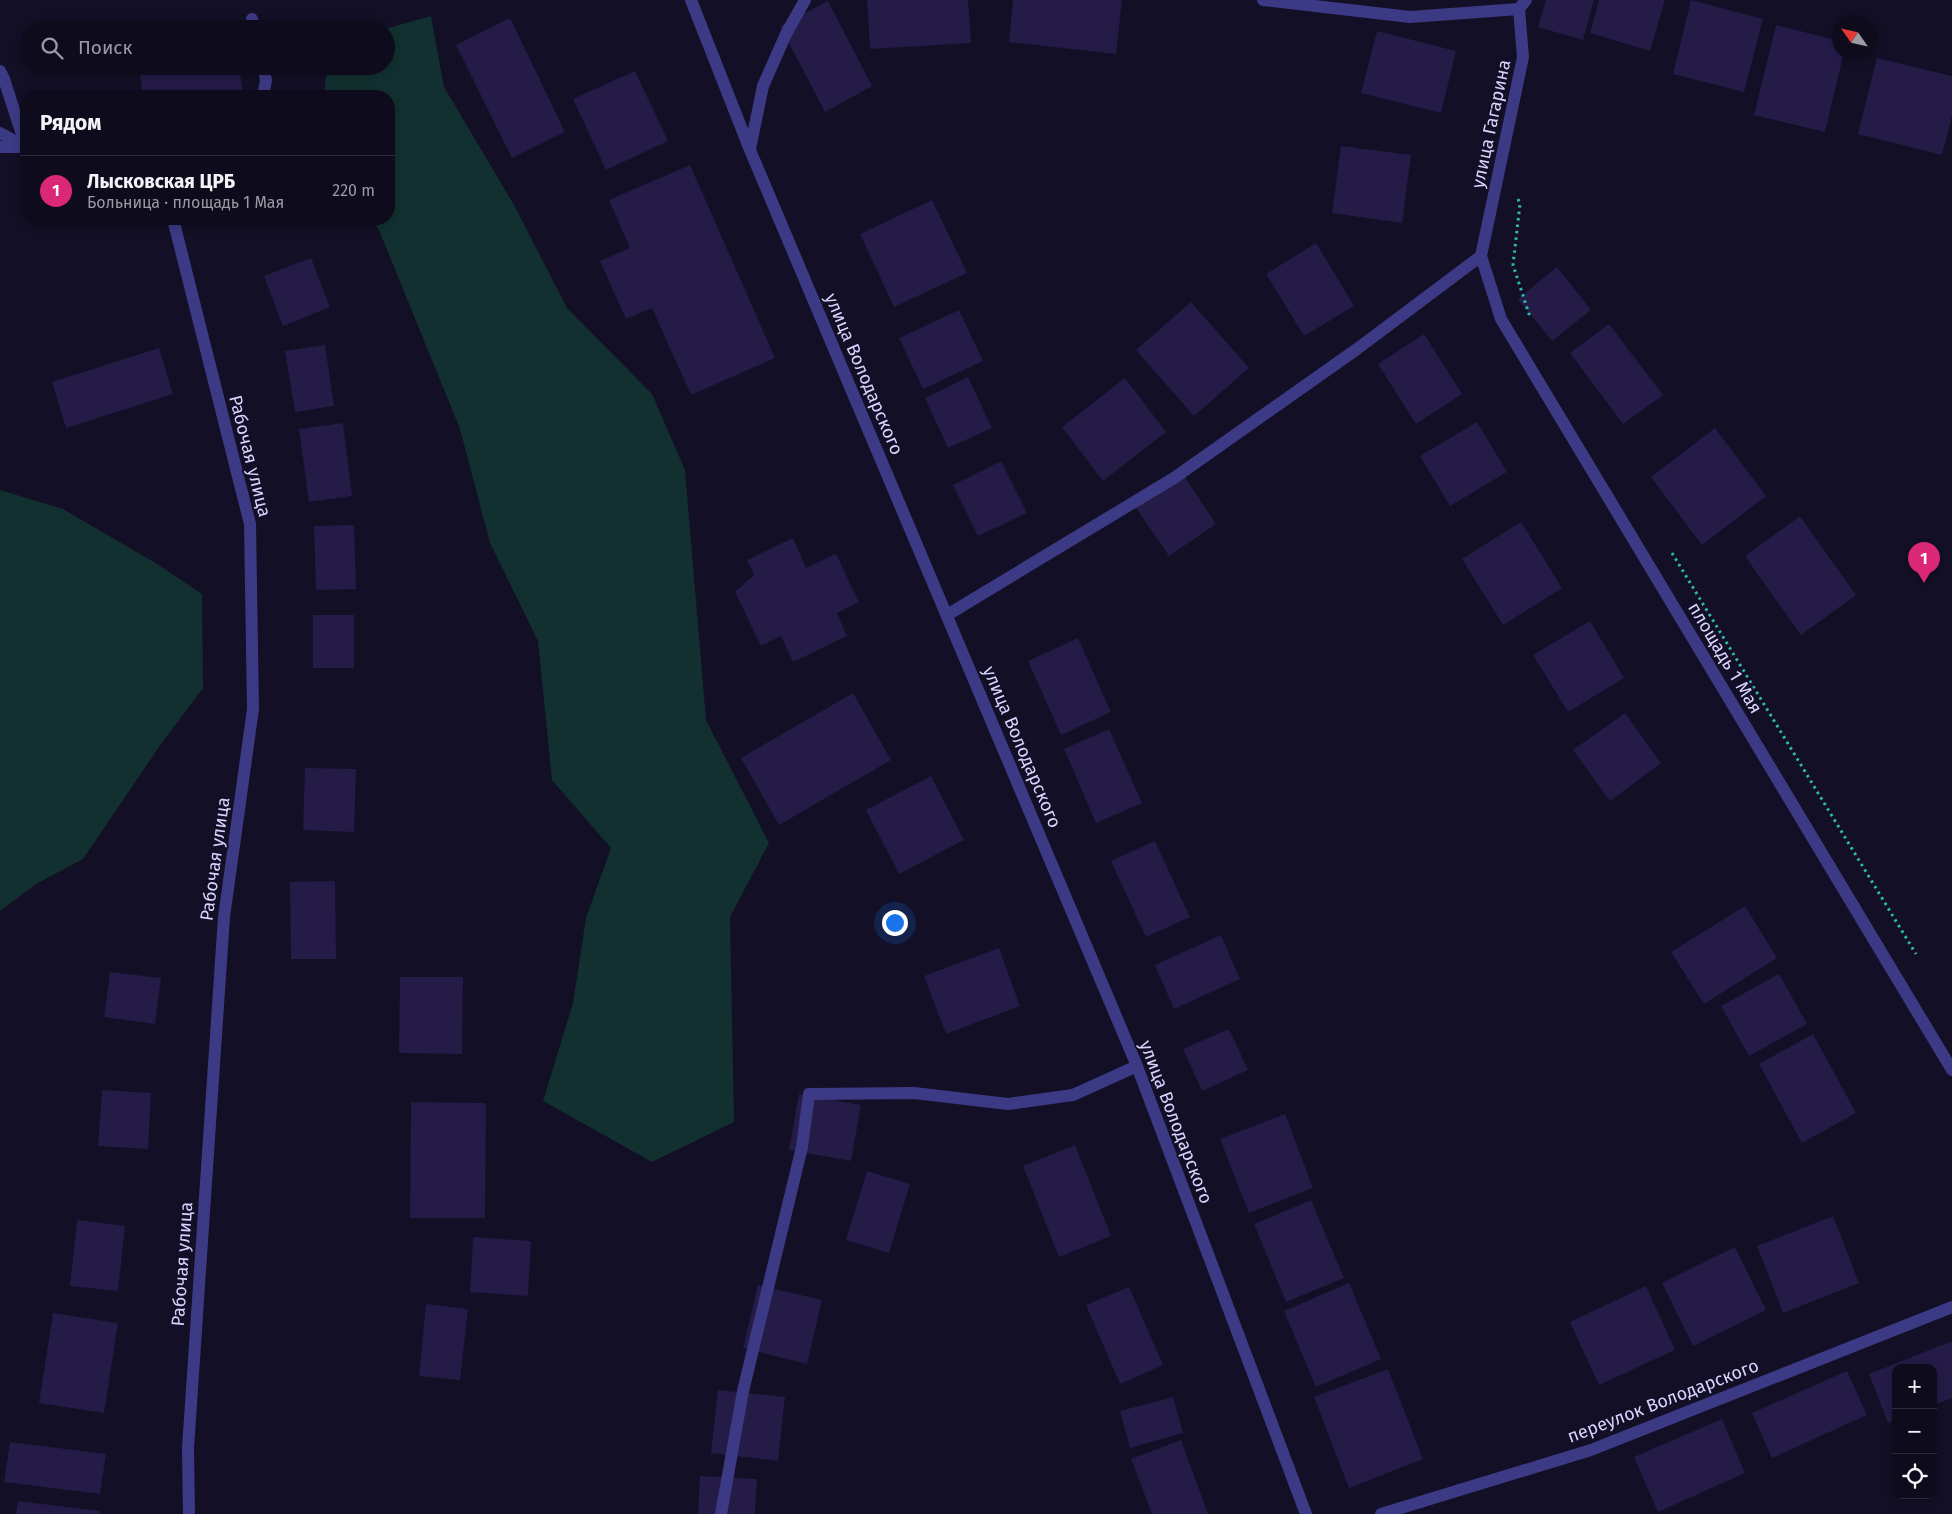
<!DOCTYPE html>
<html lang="ru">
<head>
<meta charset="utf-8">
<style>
	body { margin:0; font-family:"Fira Sans",sans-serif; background:#1c1929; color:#f1f3f6 }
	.controls { position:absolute; right:15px; bottom:15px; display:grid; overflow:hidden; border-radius:10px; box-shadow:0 2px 8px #0003 }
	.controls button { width:45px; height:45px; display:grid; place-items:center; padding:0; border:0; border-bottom:1px solid #2e2b3b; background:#0e0b1c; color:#f1f3f6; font:25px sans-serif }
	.compass { position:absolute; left:1832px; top:15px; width:45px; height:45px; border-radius:50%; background:#0e0b1c; box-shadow:0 2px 8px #0003; rotate:304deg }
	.you { position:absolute; left:894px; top:922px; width:18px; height:18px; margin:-12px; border:4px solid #fff; border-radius:50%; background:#1a73e8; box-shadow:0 0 0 8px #1a73e833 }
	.badge { display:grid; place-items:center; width:32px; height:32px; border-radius:50%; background:#db2777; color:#fff; font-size:16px; font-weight:700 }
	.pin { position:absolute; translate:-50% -41px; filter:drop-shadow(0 1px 2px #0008) }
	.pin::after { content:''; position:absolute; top:26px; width:18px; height:15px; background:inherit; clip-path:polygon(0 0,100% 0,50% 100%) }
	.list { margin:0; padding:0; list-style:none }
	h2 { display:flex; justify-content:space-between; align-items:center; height:65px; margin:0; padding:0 20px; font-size:21px }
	h2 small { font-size:16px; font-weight:400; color:#9b9ba3 }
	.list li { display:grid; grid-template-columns:32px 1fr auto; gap:15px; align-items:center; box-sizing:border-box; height:70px; padding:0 20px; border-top:1px solid #2e2b3b }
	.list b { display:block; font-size:19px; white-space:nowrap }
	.list p { margin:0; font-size:16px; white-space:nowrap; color:#9b9ba3 }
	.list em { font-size:16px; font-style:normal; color:#9b9ba3 }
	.icon { flex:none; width:28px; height:28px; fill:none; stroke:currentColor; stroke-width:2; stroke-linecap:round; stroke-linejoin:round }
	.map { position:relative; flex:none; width:1952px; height:1514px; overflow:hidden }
	.search { position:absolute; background:#0e0b1c; box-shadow:0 2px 8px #0003; left:20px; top:20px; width:375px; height:55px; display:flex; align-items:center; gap:12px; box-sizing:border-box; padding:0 18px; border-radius:28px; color:#9b9ba3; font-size:19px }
	.panel { position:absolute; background:#0e0b1c; box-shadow:0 2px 8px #0003; left:20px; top:90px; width:375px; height:135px; border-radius:20px }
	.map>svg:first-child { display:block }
	.green { fill:#12302f }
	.building { fill:#241b47 }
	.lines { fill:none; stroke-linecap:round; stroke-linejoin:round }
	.path { stroke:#2fb8b0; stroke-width:3; stroke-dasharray:2.5 4; stroke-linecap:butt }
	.lane { stroke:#3d3a85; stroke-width:12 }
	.street { stroke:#3d3a85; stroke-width:12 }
	.labels { text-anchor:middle; stroke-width:4; stroke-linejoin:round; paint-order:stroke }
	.street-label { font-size:18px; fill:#d9d4ff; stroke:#130f26 }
</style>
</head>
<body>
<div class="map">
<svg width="1952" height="1514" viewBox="0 0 1952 1514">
	<rect width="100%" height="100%" fill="#130f26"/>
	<path class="green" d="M 431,16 L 444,87 L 514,205 L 567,308 L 652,394 L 685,470 L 706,720 L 769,843 L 730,917 L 734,1122 L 652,1162 L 543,1101 L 573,1003 L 586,918 L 611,848 L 552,780 L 538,641 L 490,543 L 460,429 L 379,230 L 372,219 L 389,219 L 389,96 L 324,96 L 327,66 L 386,66 L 385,29 Z
		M 0,490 L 63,509 L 157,564 L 202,594 L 203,688 L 161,744 L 83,859 L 36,884 L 0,911 Z"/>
	<path class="building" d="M 867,0 L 968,0 L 971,43 L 870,49 Z
		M 1013,0 L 1122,0 L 1116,54 L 1009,42 Z
		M 1546,0 L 1594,0 L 1583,40 L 1538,27 Z
		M 1599,0 L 1665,0 L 1650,51 L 1590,33 Z
		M 1691,0 L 1763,19 L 1744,92 L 1673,74 Z
		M 828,1 L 872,86 L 825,112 L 780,26 Z
		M 510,18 L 565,132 L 512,158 L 456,45 Z
		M 1776,25 L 1840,41 L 1840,52 L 1844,52 L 1825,132 L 1754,115 Z
		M 1377,31 L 1456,51 L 1441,113 L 1361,93 Z
		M 1877,58 L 1952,76 L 1952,116 L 1942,155 L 1858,134 Z
		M 139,66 L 239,66 L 243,96 L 143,96 Z
		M 635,71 L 668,141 L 606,170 L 573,99 Z
		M 1341,146 L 1411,155 L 1402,223 L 1332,213 Z
		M 690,165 L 775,358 L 691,395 L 652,308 L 626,319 L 600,261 L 630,248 L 609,200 Z
		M 932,200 L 967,273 L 894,307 L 860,234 Z
		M 1316,243 L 1354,306 L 1304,336 L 1266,274 Z
		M 311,258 L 330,307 L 283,326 L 264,276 Z
		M 1557,267 L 1591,310 L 1552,341 L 1518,299 Z
		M 1191,302 L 1249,368 L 1194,416 L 1136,350 Z
		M 959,310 L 983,361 L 923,389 L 899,338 Z
		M 1609,324 L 1663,395 L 1623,424 L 1570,353 Z
		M 1424,334 L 1462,394 L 1416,424 L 1378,364 Z
		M 325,345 L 334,406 L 295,412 L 285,351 Z
		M 159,348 L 173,394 L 66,428 L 52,382 Z
		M 968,377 L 992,428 L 948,448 L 925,398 Z
		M 1125,378 L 1166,432 L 1103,481 L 1062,427 Z
		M 1477,422 L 1507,472 L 1450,506 L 1420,456 Z
		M 343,423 L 352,496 L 309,502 L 299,429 Z
		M 1715,428 L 1766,496 L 1702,545 L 1651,477 Z
		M 1001,461 L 1027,513 L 978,536 L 953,485 Z
		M 1182,473 L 1216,524 L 1169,556 L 1134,505 Z
		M 1800,516 L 1856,595 L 1801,635 L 1745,556 Z
		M 1521,522 L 1562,588 L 1503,625 L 1462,559 Z
		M 354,525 L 356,589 L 316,590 L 314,526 Z
		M 793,538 L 806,568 L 836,554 L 859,602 L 837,613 L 847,636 L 793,662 L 781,636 L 761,646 L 735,592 L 754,575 L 747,560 Z
		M 313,615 L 354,615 L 354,668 L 313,668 Z
		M 1590,621 L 1624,678 L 1568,712 L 1533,655 Z
		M 1078,638 L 1111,712 L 1061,735 L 1028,661 Z
		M 853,693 L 891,760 L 779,825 L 741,758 Z
		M 1625,713 L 1661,763 L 1610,801 L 1573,750 Z
		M 1109,729 L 1142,803 L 1096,823 L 1064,749 Z
		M 305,768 L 356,769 L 354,832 L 303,830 Z
		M 931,776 L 964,840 L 899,874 L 866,810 Z
		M 1155,841 L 1190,917 L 1146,937 L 1111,861 Z
		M 335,881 L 336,959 L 291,959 L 290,882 Z
		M 1745,906 L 1777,958 L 1704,1004 L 1671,952 Z
		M 1221,935 L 1240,979 L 1174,1009 L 1155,965 Z
		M 999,948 L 1020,1006 L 946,1034 L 924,976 Z
		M 110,972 L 161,978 L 155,1024 L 104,1017 Z
		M 1779,974 L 1807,1024 L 1749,1056 L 1721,1006 Z
		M 400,977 L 463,977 L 462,1054 L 399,1053 Z
		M 1229,1029 L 1248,1070 L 1202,1091 L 1183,1049 Z
		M 1813,1034 L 1856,1113 L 1802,1143 L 1759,1064 Z
		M 102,1090 L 151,1093 L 148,1149 L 98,1146 Z
		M 799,1094 L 861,1105 L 851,1161 L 789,1150 Z
		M 411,1102 L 486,1103 L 485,1218 L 410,1218 Z
		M 1285,1114 L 1313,1188 L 1249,1213 L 1220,1139 Z
		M 1075,1145 L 1111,1236 L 1059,1257 L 1023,1166 Z
		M 867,1171 L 910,1184 L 889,1253 L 846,1240 Z
		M 1311,1200 L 1344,1278 L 1286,1302 L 1254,1224 Z
		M 1833,1216 L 1859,1283 L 1783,1313 L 1757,1246 Z
		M 77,1220 L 125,1226 L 118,1291 L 70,1286 Z
		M 473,1237 L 531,1241 L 528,1296 L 470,1292 Z
		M 1735,1247 L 1766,1310 L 1693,1346 L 1662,1283 Z
		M 1349,1283 L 1381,1359 L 1316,1387 L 1284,1311 Z
		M 758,1285 L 822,1300 L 807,1364 L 743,1348 Z
		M 1646,1286 L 1675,1350 L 1599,1385 L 1570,1322 Z
		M 1129,1287 L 1163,1365 L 1120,1384 L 1086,1305 Z
		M 426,1304 L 468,1309 L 460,1380 L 419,1376 Z
		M 53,1313 L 118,1323 L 104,1413 L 39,1403 Z
		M 1952,1341 L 1952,1398 L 1933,1405 L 1933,1368 L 1896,1368 L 1896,1420 L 1888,1423 L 1869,1374 Z
		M 1388,1369 L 1423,1459 L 1349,1488 L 1314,1397 Z
		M 1847,1371 L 1867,1415 L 1772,1458 L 1752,1413 Z
		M 718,1390 L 785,1397 L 778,1461 L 711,1453 Z
		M 1173,1397 L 1183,1433 L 1130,1448 L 1120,1411 Z
		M 1722,1419 L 1745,1473 L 1658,1512 L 1634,1457 Z
		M 1181,1440 L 1208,1514 L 1152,1514 L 1131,1459 Z
		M 10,1442 L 106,1454 L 100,1494 L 4,1482 Z
		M 700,1476 L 757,1479 L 755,1514 L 698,1514 Z
		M 18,1501 L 100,1511 L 99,1514 L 16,1514 Z"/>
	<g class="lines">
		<path class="path" d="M 1518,199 L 1520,204 L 1513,265 L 1530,317
			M 1672,553 L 1916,954"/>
		<path class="lane" d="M 252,19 L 254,29
			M 263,66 L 266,80 L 263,96
			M 0,133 L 26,147
			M 947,615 L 1174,478 L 1357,349 L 1481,256"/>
		<path class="street" d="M 691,0 L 750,150 L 1137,1066 L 1306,1514
			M 1263,0 L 1410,17 L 1519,9
			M 1526,0 L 1519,9 L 1523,57 L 1481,256 L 1501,319 L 1952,1070
			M 0,71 L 4,79 L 26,147
			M 0,147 L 26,147
			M 750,149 L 763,86 L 786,34 L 805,0
			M 173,219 L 250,524 L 253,709 L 224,917 L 188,1448 L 189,1514
			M 721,1514 L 743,1391 L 802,1147 L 809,1094 L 914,1093 L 1008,1104 L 1073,1095 L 1137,1066
			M 1381,1514 L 1591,1450 L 1952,1307"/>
	</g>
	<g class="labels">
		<g class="street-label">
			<text transform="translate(1491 124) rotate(-78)" y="6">улица Гагарина</text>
			<text transform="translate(864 374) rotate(67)" y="6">улица Володарского</text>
			<text transform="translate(250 456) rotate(76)" y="6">Рабочая улица</text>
			<text transform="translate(1725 658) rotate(59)" y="6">площадь 1 Мая</text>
			<text transform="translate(1022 747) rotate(67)" y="6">улица Володарского</text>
			<text transform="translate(215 859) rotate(-82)" y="6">Рабочая улица</text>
			<text transform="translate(1176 1122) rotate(69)" y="6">улица Володарского</text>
			<text transform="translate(182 1264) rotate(-86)" y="6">Рабочая улица</text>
			<text transform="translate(1663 1401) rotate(-21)" y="6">переулок Володарского</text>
		</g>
	</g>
</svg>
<div class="controls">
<button>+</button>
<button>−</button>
<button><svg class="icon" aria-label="locate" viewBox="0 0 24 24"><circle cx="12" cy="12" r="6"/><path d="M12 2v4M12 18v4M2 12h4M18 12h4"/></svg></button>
</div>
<svg class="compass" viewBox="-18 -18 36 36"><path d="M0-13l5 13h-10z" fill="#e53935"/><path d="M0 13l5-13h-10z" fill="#9b9ba3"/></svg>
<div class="you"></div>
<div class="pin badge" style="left:1924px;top:583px">1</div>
<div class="search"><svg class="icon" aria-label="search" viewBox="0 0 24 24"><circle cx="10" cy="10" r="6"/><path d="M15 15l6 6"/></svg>Поиск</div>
<section class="panel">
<h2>Рядом<small></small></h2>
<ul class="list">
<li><span class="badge">1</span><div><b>Лысковская ЦРБ</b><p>Больница · площадь 1 Мая</p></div><em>220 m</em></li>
</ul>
</section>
</div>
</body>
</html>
